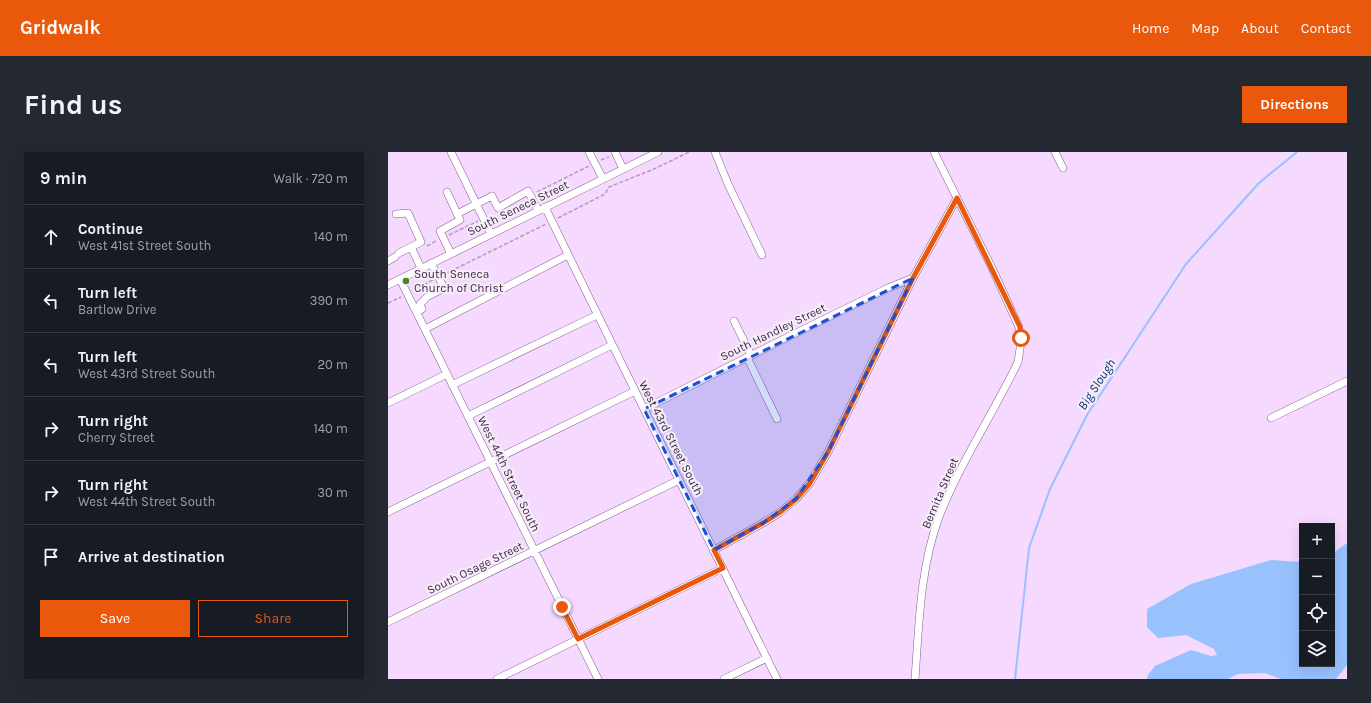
<!DOCTYPE html>
<html lang="en">
<head>
<meta charset="utf-8">
<style>
	body { margin:0; font-family:Karla,sans-serif; background:#242831; color:#f1f3f6 }
	.controls { position:absolute; right:12px; bottom:12px; display:grid; overflow:hidden; border-radius:0px; box-shadow:0 4px 16px #0002 }
	.controls button { width:36px; height:36px; display:grid; place-items:center; padding:0; border:0; border-bottom:1px solid #363941; background:#171b24; color:#f1f3f6; font:20px sans-serif }
	.stop { position:absolute; width:12px; height:12px; margin:-9px; border:3px solid #ea580c; border-radius:50%; background:#fff }
	.stop.end { background:#ea580c; border-color:#fff; box-shadow:0 1px 4px #0008 }
	.list { margin:0; padding:0; list-style:none }
	h2 { display:flex; justify-content:space-between; align-items:center; height:52px; margin:0; padding:0 16px; font-size:17px }
	h2 small { font-size:13px; font-weight:400; color:#9ea1a6 }
	.list li { display:grid; grid-template-columns:26px 1fr auto; gap:12px; align-items:center; box-sizing:border-box; height:64px; padding:0 16px; border-top:1px solid #363941 }
	.list b { display:block; font-size:15px; white-space:nowrap }
	.list p { margin:0; font-size:13px; white-space:nowrap; color:#9ea1a6 }
	.list em { font-size:13px; font-style:normal; color:#9ea1a6 }
	.actions { display:flex; gap:8px; padding:12px 16px }
	.actions a { flex:1; padding:9px 0; border:1px solid #ea580c; border-radius:0px; text-align:center; font-size:14px; color:#ea580c }
	.actions .main { background:#ea580c; color:#fff }
	.icon { flex:none; width:22px; height:22px; fill:none; stroke:currentColor; stroke-width:2; stroke-linecap:round; stroke-linejoin:round }
	.map { position:relative; flex:none; width:959px; height:527px; overflow:hidden; border-radius:0px }
	header { display:flex; align-items:center; gap:24px; box-sizing:border-box; height:56px; padding:0 20px; background:#ea580c; color:#fff }
	header strong { font-size:19px }
	nav { display:flex; gap:22px; margin-inline-start:auto; font-size:14px }
	.intro { display:flex; align-items:center; justify-content:space-between; box-sizing:border-box; height:96px; padding:0 24px }
	h1 { margin:0; font-size:28px }
	.button { padding:10px 18px; border-radius:0px; background:#ea580c; color:#fff; font-size:14px; font-weight:700 }
	main { display:flex; gap:24px; padding:0 24px }
	aside { flex:1; background:#171b24; border-radius:0px; box-shadow:0 4px 16px #0002 }
	.map>svg:first-child { display:block }
	.water { fill:#98c2fe }
	.lines { fill:none; stroke-linecap:round; stroke-linejoin:round }
	.stream { stroke:#98c2fe; stroke-width:2 }
	.minor-casing { stroke:#845b91; stroke-width:8 }
	.path { stroke:#b299ba; stroke-width:1.5; stroke-dasharray:4 2; stroke-linecap:butt }
	.minor { stroke:#fff; stroke-width:7 }
	.route { stroke:#ea580c; stroke-width:5 }
	.marked { fill:#1d4ed8; fill-opacity:0.2; stroke:#1d4ed8; stroke-width:3; stroke-dasharray:8 5; stroke-linejoin:round }
	.poi-dot { fill:#468729; stroke:#f7eefa; stroke-width:1.5 }
	.labels { text-anchor:middle; stroke-width:4; stroke-linejoin:round; paint-order:stroke }
	.street-label { font-size:12px; fill:#3b2941; stroke:#f7eefa }
	.poi-label { font-size:12px; fill:#3b2941; stroke:#f7eefa; text-anchor:start }
	.water-label { font-size:13px; font-style:italic; fill:#063571; stroke:#f7eefa }
</style>
</head>
<body>
<header>
<strong>Gridwalk</strong>
<nav><a>Home</a><a>Map</a><a>About</a><a>Contact</a></nav>
</header>
<div class="intro"><h1>Find us</h1><a class="button">Directions</a></div>
<main>
<aside>
<h2>9 min<small>Walk · 720 m</small></h2>
<ul class="list">
<li><svg class="icon" aria-label="ahead" viewBox="0 0 24 24"><path d="M12 20V5M6 11l6-6 6 6"/></svg><div><b>Continue</b><p>West 41st Street South</p></div><em>140 m</em></li>
<li><svg class="icon" aria-label="left" viewBox="0 0 24 24"><path d="M17 20v-9H6M10 6l-5 5 5 5"/></svg><div><b>Turn left</b><p>Bartlow Drive</p></div><em>390 m</em></li>
<li><svg class="icon" aria-label="left" viewBox="0 0 24 24"><path d="M17 20v-9H6M10 6l-5 5 5 5"/></svg><div><b>Turn left</b><p>West 43rd Street South</p></div><em>20 m</em></li>
<li><svg class="icon" aria-label="right" viewBox="0 0 24 24"><path d="M7 20v-9h11M14 6l5 5-5 5"/></svg><div><b>Turn right</b><p>Cherry Street</p></div><em>140 m</em></li>
<li><svg class="icon" aria-label="right" viewBox="0 0 24 24"><path d="M7 20v-9h11M14 6l5 5-5 5"/></svg><div><b>Turn right</b><p>West 44th Street South</p></div><em>30 m</em></li>
<li><svg class="icon" aria-label="arrive" viewBox="0 0 24 24"><path d="M6 21V4h12l-3 4 3 4H6"/></svg><div><b>Arrive at destination</b></div></li>
</ul>
<div class="actions"><a class="main">Save</a><a>Share</a></div>
</aside>
<div class="map">
<svg width="959" height="527" viewBox="0 0 959 527">
	<rect width="100%" height="100%" fill="#f5d9fe"/>
	<path class="water" d="M 959,391 L 959,513 L 948,527 L 893,527 L 877,521 L 850,522 L 840,527 L 759,527 L 760,523 L 767,514 L 803,498 L 823,504 L 829,503 L 826,497 L 798,483 L 770,486 L 759,475 L 759,457 L 803,432 L 883,408 L 914,410 L 914,512 L 944,512 L 944,402 Z"/>
	<g class="lines">
		<path class="stream" d="M 627,527 L 641,396 L 662,337 L 699,263 L 798,112 L 871,31 L 909,0"/>
		<g class="minor-casing">
			<path id="minor" d="M 63,0 L 103,82
				M 201,0 L 215,27
				M 227,0 L 235,17
				M 327,0 L 340,32 L 374,103
				M 667,0 L 675,16
				M 59,40 L 72,68 L 52,79 L 63,102
				M 157,55 L 193,129 L 389,527
				M 8,62 L 20,61 L 33,90 L 23,95 L 33,116
				M 69,62 L 104,44 L 110,56 L 140,39 L 150,58
				M 11,101 L 23,95
				M 0,109 L 7,105
				M 12,127 L 210,527
				M 0,133 L 270,0
				M 29,160 L 34,157 L 32,152 L 39,145 L 56,136 L 43,111
				M 346,169 L 363,203
				M 37,177 L 180,103
				M 359,205 L 389,267
				M 64,233 L 209,163
				M 0,251 L 59,222
				M 256,257 L 398,186 L 500,136 L 525,126
				M 80,264 L 224,193
				M 883,266 L 959,229
				M 0,360 L 247,239
				M 326,398 L 375,371 L 391,361 L 408,347 L 422,331 L 440,300 L 525,126 L 569,46
				M 0,470 L 291,328
				M 109,527 L 335,416
				M 336,527 L 379,506
				M 527,527 C 531,473 532,416 551,365 C 572,311 605,262 630,210 L 633,190 L 631,175 L 604,116 L 546,0"/>
		</g>
		<path class="path" d="M 213,8 L 221,5
			M 149,40 L 201,14
			M 170,66 L 217,42 L 221,35 L 266,17 L 301,0
			M 61,83 L 90,69
			M 39,94 L 48,89
			M 57,122 L 158,72
			M 25,138 L 45,128
			M 0,151 L 13,145"/>
		<use href="#minor" class="minor"/>
	</g>
	<g class="lines">
		<path class="route" d="M 174,455 L 190,487 L 335,416 L 326,398 L 375,371 L 391,361 L 408,347 L 422,331 L 440,300 L 525,126 L 569,46 L 632,175 L 633,186"/>
	</g>
	<path class="marked" d="M 525,126 L 440,300 L 408,347 L 375,371 L 326,398 L 256,257 Z"/>
	<circle class="poi-dot" cx="18" cy="129" r="4"/>
	<g class="labels">
		<g class="street-label">
			<text transform="translate(130 56) rotate(-26)" y="4">South Seneca Street</text>
			<text transform="translate(385 180) rotate(-26)" y="4">South Handley Street</text>
			<text transform="translate(283 286) rotate(63)" y="4">West 43rd Street South</text>
			<text transform="translate(121 322) rotate(64)" y="4">West 44th Street South</text>
			<text transform="translate(552 341) rotate(-67)" y="4">Bernita Street</text>
			<text transform="translate(87 416) rotate(-26)" y="4">South Osage Street</text>
		</g>
		<g class="poi-label">
			<text x="26" y="126">South Seneca<tspan x="26" dy="14">Church of Christ</tspan></text>
		</g>
		<g class="water-label">
			<text transform="translate(708 232) rotate(-57)" y="5">Big Slough</text>
		</g>
	</g>
</svg>
<div class="controls">
<button>+</button>
<button>−</button>
<button><svg class="icon" aria-label="locate" viewBox="0 0 24 24"><circle cx="12" cy="12" r="6"/><path d="M12 2v4M12 18v4M2 12h4M18 12h4"/></svg></button>
<button><svg class="icon" aria-label="layers" viewBox="0 0 24 24"><path d="M12 4l9 5-9 5-9-5zM3 14l9 5 9-5"/></svg></button>
</div>
<div class="stop" style="left:633px;top:186px"></div>
<div class="stop end" style="left:174px;top:455px"></div>
</div>
</main>
</body>
</html>
